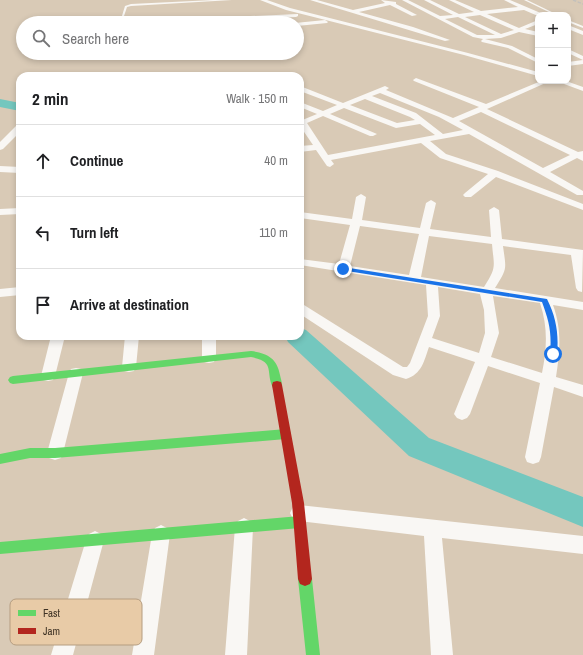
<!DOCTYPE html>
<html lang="en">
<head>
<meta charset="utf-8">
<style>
	body { margin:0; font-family:"Archivo Narrow",sans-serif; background:#f6f6f6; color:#202124 }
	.controls { position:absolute; right:12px; top:12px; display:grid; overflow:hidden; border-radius:8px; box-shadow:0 2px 6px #0003 }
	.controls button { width:36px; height:36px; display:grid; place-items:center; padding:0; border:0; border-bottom:1px solid #e0e0e0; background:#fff; color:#202124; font:20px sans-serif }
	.stop { position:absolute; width:12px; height:12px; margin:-9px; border:3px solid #1a73e8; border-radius:50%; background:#fff }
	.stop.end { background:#1a73e8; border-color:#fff; box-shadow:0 1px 4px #0008 }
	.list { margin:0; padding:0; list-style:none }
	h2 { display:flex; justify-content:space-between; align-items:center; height:52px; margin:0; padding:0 16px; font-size:17px }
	h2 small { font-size:13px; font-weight:400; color:#757577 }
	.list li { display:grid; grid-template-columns:26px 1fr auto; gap:12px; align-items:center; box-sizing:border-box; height:72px; padding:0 16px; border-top:1px solid #e0e0e0 }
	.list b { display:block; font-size:15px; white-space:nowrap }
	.list em { font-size:13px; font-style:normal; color:#757577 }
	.icon { flex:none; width:22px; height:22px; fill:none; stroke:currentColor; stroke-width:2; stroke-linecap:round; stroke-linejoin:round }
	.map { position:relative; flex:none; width:583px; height:655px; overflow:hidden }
	.search { position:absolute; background:#fff; box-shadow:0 2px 6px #0003; left:16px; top:16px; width:288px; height:44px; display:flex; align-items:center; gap:10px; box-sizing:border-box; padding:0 14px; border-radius:22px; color:#757577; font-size:15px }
	.panel { position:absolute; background:#fff; box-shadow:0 2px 6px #0003; left:16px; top:72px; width:288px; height:268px; border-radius:12px }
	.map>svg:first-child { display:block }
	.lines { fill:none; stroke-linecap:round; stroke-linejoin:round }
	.river { fill:#74c7be; fill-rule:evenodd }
	.lane { fill:#f9f7f4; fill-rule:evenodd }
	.street { fill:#f9f7f4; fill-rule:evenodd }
	.fast { fill:#63d668; fill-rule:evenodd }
	.jam { fill:#b3261e; fill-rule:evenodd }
	.rail { stroke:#c4c0bb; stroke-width:1.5; stroke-dasharray:3.5 1.5; stroke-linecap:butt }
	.route { fill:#1a73e8 }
	.key { fill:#e8cba7; stroke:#b59d80; stroke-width:1 }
	.key-label { font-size:11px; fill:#3e3224 }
</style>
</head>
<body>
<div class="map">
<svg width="583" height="655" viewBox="0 0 583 655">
	<rect width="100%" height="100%" fill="#d9cab6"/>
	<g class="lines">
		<path class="river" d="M 0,99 L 20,103 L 20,111 L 0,107 Z
			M 300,328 L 306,330 L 429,438 L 583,497 L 583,527 L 409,456 L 288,342 L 285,336 L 300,336 Z"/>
		<path class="lane" d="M 213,0 L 232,0 L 131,6 L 127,7 L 123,19 L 122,20 L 121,19 L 125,6 L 131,4 Z
			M 524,0 L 527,0 L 558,15 L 555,15 Z
			M 568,20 L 583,26 L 583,28 L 568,22 Z"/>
		<path class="street" d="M 260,0 L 267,0 L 290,8 L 468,53 L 538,72 L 538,76 L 464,55 L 286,10 Z
			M 310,0 L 317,0 L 353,10 L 385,3 L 381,0 L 396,2 L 396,4 L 417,15 L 412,16 L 390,5 L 359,12 L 413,27 L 450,40 L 445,41 Z
			M 402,0 L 408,0 L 440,16 L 453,15 L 424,0 L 430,0 L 459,14 L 474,12 L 449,0 L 455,0 L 481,11 L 518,7 L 504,0 L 510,0 L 543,14 L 544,15 L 538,16 L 524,10 L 487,14 L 519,28 L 538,20 L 538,24 L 525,29 L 538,32 L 538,36 L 519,32 L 501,38 L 485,39 L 512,46 L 538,59 L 538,63 L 508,48 L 482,42 L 481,41 L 483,39 L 473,37 ZM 480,15 L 514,30 L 501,34 L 465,17 ZM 458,17 L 495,35 L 477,35 L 445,19 Z
			M 298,14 L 298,16 L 296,17 L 174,23 L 159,22 L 162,20 Z
			M 325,20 L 328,22 L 327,23 L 297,26 L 297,23 L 295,23 Z
			M 568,25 L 583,31 L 583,35 L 568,29 Z
			M 568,49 L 583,56 L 583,60 L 568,53 Z
			M 583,60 L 583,64 L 568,66 L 568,62 Z
			M 416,78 L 486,104 L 541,81 L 550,81 L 487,109 L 578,152 L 583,151 L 583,161 L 577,158 L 550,172 L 583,191 L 583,195 L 577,195 L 469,134 L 430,141 L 446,154 L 498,171 L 583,204 L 583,210 L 496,177 L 471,197 L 465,197 L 463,195 L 465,193 L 488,174 L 440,158 L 421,143 L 331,160 L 334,164 L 330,167 L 327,166 L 316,150 L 300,152 L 300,146 L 313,145 L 300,126 L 300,121 L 317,114 L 300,107 L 300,102 L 323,111 L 337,105 L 300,91 L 300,86 L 343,103 L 385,86 L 389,88 L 386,90 L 453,118 L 479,107 L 414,81 L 413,80 ZM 380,93 L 439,117 L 463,130 L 443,134 L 416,113 L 372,96 ZM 365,99 L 410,117 L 415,120 L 397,123 L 350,105 ZM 344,108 L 396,128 L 420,124 L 435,135 L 328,155 L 307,123 L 323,116 L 370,136 L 373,136 L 377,134 L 330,114 ZM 481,112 L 570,155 L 543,168 L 459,121 Z
			M 556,81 L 566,81 L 583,87 L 583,91 Z
			M 17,125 L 20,125 L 20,132 L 3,149 L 0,150 L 0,142 Z
			M 0,166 L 20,167 L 20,173 L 0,172 Z
			M 361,194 L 366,197 L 362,220 L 420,228 L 426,203 L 431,200 L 436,203 L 430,229 L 491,237 L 489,210 L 494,207 L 499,210 L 502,239 L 583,250 L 582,292 L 578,291 L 576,288 L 571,255 L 503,246 C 506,269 508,268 495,288 L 583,302 L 583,310 L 553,305 C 562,330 560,351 556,377 L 583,385 L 583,397 L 554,387 L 541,457 L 539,462 L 533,464 L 527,462 L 525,457 L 540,383 L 488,366 L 470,414 L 467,418 L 462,420 L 457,418 L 454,414 L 475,362 L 429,347 C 424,361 422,374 406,379 L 393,375 L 300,314 L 300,304 L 304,305 L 403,367 L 407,367 L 410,363 L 428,316 L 426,285 L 300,265 L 300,259 L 339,264 L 350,225 L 300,218 L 300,212 L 352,219 L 356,197 ZM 360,226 L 419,234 L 409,275 L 350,266 ZM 429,236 L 492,244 C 494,267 497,267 484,287 L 421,277 ZM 438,287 L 480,294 L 484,310 L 485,333 L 479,353 L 432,338 L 440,316 ZM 493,296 L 540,303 C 548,327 547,348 542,373 L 491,357 L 499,333 Z
			M 20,208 L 20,214 L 0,215 L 0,209 Z
			M 20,287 L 20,295 L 0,297 L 0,289 Z
			M 51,336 L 65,336 L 55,376 L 53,380 L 48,381 L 43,380 L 41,376 Z
			M 125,336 L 139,336 L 136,367 L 134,371 L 129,372 L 124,371 L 122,367 Z
			M 202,336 L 216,336 L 216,358 L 214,362 L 209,363 L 204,362 L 202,358 Z
			M 76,368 L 81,369 L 83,373 L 63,453 L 61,458 L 55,460 L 49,458 L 47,453 L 69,373 L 71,369 Z
			M 299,505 L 583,536 L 583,554 L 442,538 L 453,655 L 431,655 L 424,536 L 299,521 L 293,519 L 290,513 L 293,507 Z
			M 244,518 L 250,521 L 253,527 L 247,655 L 225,655 L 235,527 L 238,521 Z
			M 161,525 L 167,528 L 170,534 L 154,655 L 132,655 L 152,534 L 155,528 Z
			M 95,531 L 101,534 L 104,540 L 73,655 L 51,655 L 86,540 L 89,534 Z"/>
		<path class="fast" d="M 251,351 C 267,353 277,358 280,375 C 281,380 283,384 281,388 L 277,389 L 273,388 C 265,371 276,362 251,357 L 13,384 L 10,383 L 8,380 L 10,377 L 13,376 Z
			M 286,429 L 290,431 L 291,434 L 290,437 L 286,439 L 55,458 L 30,458 L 0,464 L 0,454 L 30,448 L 55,448 Z
			M 300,516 L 304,518 L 306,522 L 304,526 L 300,528 L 0,554 L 0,542 Z
			M 305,572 L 310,574 L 312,579 L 320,655 L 306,655 L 298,579 L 300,574 Z"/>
		<path class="jam" d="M 277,381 L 281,382 L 282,385 L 304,503 L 312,579 L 310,584 L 305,586 L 300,584 L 298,579 L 292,503 L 272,385 L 273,382 Z"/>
		<path class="rail" d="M 573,0 L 583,4"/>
	</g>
	<path class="route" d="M 343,267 L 547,299 C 556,317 559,334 557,354 L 553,356 L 550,354 C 552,333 549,321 542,302 L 341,270 L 340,269 Z"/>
	<rect x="10" y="599" width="132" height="46" rx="6" class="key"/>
	<rect x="18" y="610" width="18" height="6" fill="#63d668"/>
	<rect x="18" y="628" width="18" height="6" fill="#b3261e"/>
	<g class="key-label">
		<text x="43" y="617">Fast</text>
		<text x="43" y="635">Jam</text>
	</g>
</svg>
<div class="controls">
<button>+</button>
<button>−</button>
</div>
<div class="stop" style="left:553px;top:354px"></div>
<div class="stop end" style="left:343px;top:269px"></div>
<div class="search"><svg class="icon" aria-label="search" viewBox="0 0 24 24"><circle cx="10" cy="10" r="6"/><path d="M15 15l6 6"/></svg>Search here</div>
<section class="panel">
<h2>2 min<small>Walk · 150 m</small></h2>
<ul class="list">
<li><svg class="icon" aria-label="ahead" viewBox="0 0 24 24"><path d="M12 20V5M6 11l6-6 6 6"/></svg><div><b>Continue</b></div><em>40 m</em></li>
<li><svg class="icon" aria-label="left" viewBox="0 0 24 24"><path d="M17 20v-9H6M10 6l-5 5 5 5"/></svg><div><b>Turn left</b></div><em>110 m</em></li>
<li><svg class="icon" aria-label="arrive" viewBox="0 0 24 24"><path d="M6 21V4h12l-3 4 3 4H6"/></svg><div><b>Arrive at destination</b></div></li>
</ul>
</section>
</div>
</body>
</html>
